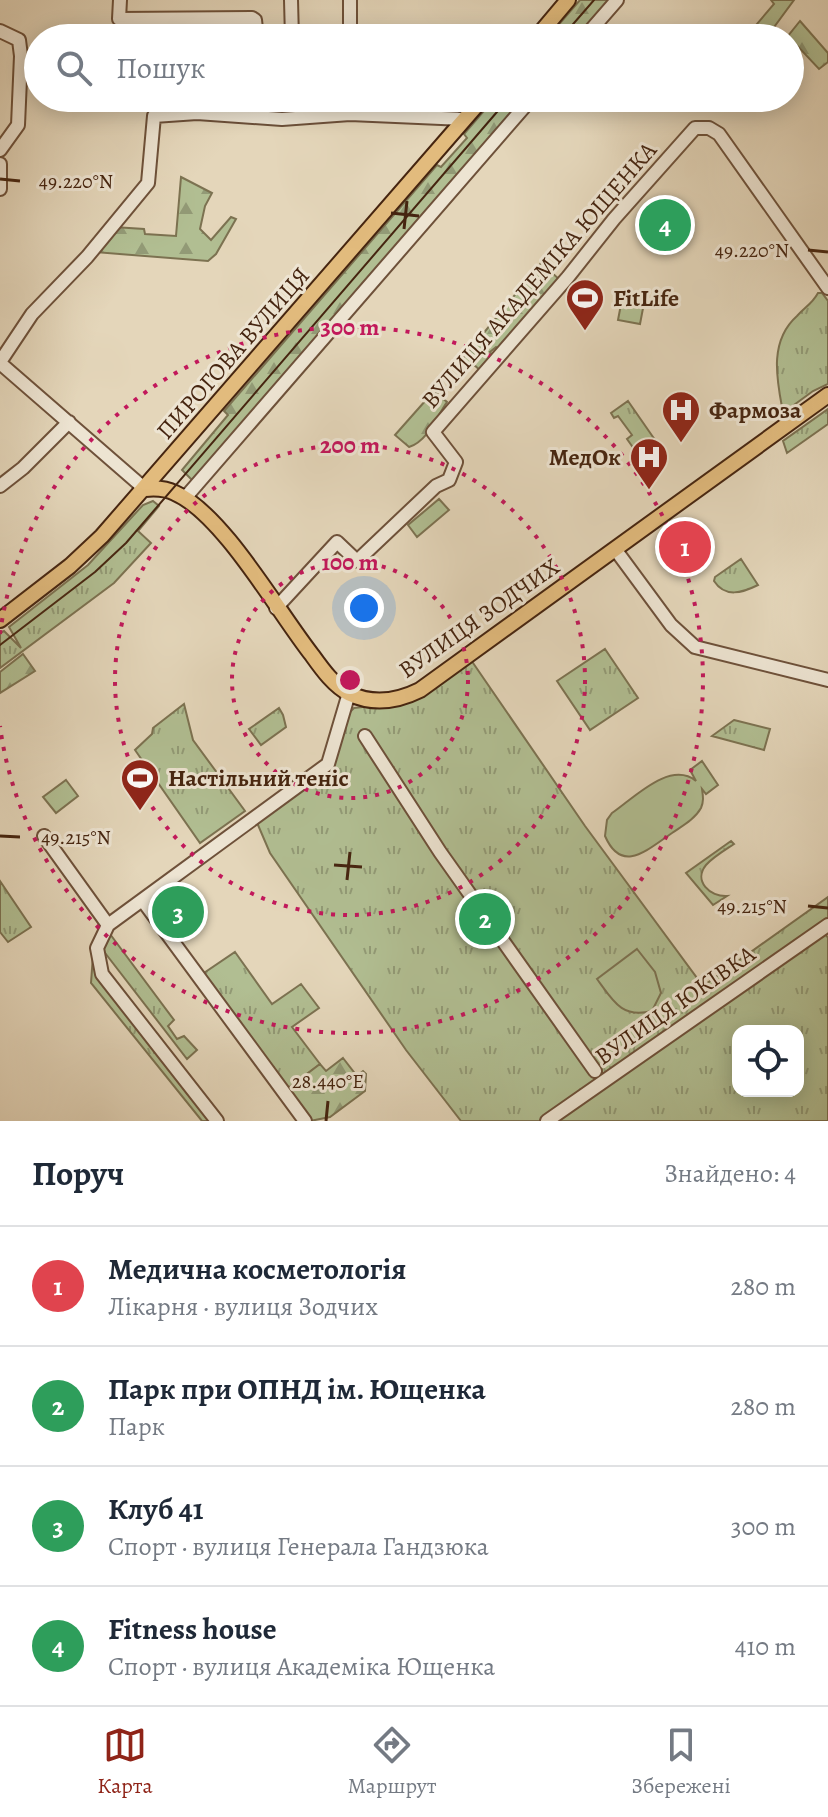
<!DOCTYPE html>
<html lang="uk">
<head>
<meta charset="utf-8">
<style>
	body { margin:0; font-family:Alegreya,serif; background:#f2f2f3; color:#1f2937 }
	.controls { position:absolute; right:24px; bottom:24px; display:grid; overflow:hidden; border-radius:16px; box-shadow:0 4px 20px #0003 }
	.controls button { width:72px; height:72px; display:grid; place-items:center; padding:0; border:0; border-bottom:2px solid #e0e1e3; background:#fff; color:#1f2937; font:40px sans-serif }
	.you { position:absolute; left:364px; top:608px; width:28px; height:28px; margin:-20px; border:6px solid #fff; border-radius:50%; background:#1a73e8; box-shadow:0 0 0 12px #1a73e833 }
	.badge { display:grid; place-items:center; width:52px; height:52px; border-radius:50%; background:#8f2418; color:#fff; font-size:26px; font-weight:700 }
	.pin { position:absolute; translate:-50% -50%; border:4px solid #fff; box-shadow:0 2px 8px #0006 }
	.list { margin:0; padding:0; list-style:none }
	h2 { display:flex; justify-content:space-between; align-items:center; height:104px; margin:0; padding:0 32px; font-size:34px }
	h2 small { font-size:26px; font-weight:400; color:#747a83 }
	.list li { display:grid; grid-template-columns:52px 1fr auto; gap:24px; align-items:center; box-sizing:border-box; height:120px; padding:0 32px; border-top:2px solid #e0e1e3 }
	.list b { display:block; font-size:30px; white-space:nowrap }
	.list p { margin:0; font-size:26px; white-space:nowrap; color:#747a83 }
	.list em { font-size:26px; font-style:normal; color:#747a83 }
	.icon { flex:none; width:44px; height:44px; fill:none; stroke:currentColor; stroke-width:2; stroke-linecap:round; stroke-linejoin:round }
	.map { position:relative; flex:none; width:828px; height:1121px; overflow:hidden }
	.search { position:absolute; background:#fff; box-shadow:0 4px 20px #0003; left:24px; right:24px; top:24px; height:88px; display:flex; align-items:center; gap:20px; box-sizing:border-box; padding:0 28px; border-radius:44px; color:#747a83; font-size:30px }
	.sheet { height:584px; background:#fff }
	nav { display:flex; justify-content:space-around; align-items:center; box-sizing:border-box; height:112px; border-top:2px solid #e0e1e3; background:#fff; font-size:22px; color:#747a83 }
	nav a { display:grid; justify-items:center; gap:4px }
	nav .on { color:#8f2418 }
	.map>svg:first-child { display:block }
	.grass { fill:url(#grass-tufts); stroke:#7c7251; stroke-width:2; fill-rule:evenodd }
	.forest { fill:url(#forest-firs); stroke:#7c7251; stroke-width:2 }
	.pitch { fill:#b1be92; stroke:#7c7251; stroke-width:2 }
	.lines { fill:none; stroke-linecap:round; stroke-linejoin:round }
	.minor-casing { stroke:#6e513a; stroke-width:16 }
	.major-casing { stroke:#462510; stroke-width:18 }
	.minor { stroke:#ede4d2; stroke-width:12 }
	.major { stroke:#e2bb7d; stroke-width:14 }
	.tram { stroke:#462510; stroke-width:2 }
	.ticks { fill:none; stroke:#462510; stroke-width:3 }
	.ring { fill:none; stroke:#c2185b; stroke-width:4; stroke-dasharray:4 8 }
	.labels { text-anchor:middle; stroke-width:6; stroke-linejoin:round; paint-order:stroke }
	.street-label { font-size:24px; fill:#462510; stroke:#ede4d2 }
	.poi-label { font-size:24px; font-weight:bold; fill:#462510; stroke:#ede4d2; text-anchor:start }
	.ticks-label { font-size:20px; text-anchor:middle; fill:#462510; stroke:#ede4d2; stroke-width:6; stroke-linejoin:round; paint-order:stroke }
	.centre { fill:#c2185b; stroke:#ede4d2; stroke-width:4 }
	.ring-label { font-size:24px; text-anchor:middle; font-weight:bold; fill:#c2185b; stroke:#ede4d2; stroke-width:6; stroke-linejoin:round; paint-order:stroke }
</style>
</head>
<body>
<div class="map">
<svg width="828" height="1121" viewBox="0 0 828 1121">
	<defs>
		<pattern id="grass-tufts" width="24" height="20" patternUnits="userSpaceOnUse" patternTransform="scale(2)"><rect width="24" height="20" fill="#b1be92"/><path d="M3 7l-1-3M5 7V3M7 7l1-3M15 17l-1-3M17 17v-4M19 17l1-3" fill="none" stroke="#929a76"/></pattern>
		<pattern id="forest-firs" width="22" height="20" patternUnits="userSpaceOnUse" patternTransform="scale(2)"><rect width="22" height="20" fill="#b1be92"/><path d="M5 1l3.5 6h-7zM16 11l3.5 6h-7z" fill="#929a76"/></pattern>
	</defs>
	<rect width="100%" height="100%" fill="#e4d6ba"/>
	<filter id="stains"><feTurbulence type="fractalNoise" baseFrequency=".0025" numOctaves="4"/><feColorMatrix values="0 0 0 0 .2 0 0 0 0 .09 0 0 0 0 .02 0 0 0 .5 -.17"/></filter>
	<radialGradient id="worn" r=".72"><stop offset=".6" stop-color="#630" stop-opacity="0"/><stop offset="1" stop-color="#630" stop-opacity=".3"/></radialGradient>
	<path class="grass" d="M 818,293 L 822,293 L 828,301 L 828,384 L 813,391 L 787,410 L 782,407 C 776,376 770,340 797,316 C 805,307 812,304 818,293 Z
		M 622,299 L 644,303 L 640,324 L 618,320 Z
		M 628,401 L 662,450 L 644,463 L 627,439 L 632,435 L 618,416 L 614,418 L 611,413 Z
		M 828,409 L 828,424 L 787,453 L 783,441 Z
		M 439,499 L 449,510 L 417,537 L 408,525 Z
		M 153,501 L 159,506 L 138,531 L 151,543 L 114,583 L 0,668 L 0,633 L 4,631 L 21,648 L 9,627 L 88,565 L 143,505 Z
		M 741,559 L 758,585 C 742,593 725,598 714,581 L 715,577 Z
		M 605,649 L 638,698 L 590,730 L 557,681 Z
		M 471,660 L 585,826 L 703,986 L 828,897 L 828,924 L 822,929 L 828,938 L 828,1121 L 461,1121 L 406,1050 L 270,853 L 255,818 L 328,764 L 348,714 L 354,708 L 406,702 ZM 738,1031 L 798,1031 L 798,1091 L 738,1091 Z
		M 184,704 L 193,740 L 245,811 L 200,843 L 135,750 L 152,734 L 153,728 Z
		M 279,708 L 283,715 L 286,727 L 261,745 L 249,729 Z
		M 734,720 L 770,729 L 764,750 L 712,736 Z
		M 731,841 L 734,844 C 725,850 713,857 706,865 C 693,881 710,897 727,896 L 713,905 L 686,873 Z
		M 0,881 L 31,927 L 8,942 L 0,932 Z
		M 110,934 L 174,1020 L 168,1026 L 177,1039 L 184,1036 L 197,1050 L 187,1059 L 102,949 Z
		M 235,952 L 272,1004 L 301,984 L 319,1008 L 292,1027 L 320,1064 L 287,1089 L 201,975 Z
		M 93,955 L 97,961 L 217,1121 L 202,1121 L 91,983 Z"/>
	<path class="forest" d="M 580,0 L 610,0 L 577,38 L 547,38 Z
		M 771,0 L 794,0 L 766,38 L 745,38 L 774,4 Z
		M 800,21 L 828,53 L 828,62 L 819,69 L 788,36 Z
		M 495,98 L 525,98 L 193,481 L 182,470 L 228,415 L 224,411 L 437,165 L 441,167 L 467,138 L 464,134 Z
		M 181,177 L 212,193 L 205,206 L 200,229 L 211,240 L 231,217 L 236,219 L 216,254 L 208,261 L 94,252 L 114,227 L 144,229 L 145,234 L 176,236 Z
		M 541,263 L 560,280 L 498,349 L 496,347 L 490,352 L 493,356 L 481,371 L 473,364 L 463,375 L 455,368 Z
		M 434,391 L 447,402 C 437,416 428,441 409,447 L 395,435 Z
		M 23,654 L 35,671 L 0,693 L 0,672 Z
		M 343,1058 L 357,1076 L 363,1071 L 366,1074 L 365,1091 L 330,1117 L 310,1121 L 287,1089 L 320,1064 L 326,1071 Z"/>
	<path class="pitch" d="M 702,761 L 718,785 L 706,794 L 702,789 C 703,796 704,801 701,808 C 695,819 682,826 672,833 C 648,849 622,875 605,836 L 607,820 L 612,813 C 634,798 670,760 696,781 L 690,770 Z
		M 66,780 L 78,796 L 56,813 L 43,797 Z
		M 637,949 L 655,972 L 661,993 L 652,1011 C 622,1019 613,1001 597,979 Z"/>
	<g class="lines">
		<g class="minor-casing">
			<path id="minor" d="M 120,0 L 119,19 L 252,18 L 255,20 L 257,38
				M 291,0 L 292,38
				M 350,0 L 350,38
				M 0,31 L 19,40 L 21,56 L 18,125 L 0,150
				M 584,38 L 617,0
				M 0,164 L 0,189
				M 0,362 L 32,314 L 87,257 L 148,183 L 154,116 L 197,113 L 282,119 L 350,114 L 464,119
				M 0,363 L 145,489
				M 0,486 L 23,468 L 69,422
				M 185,498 L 532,98
				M 615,549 L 671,625 L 695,647 L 828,680
				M 276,608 L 337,542 L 357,561 L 436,486 L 449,480 L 456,462 L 433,432 L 568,277 L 614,219 L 695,128 L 709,128 L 719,134 L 828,288
				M 365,736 L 440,852 L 595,1071
				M 44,836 L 108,925
				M 143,901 L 305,1121
				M 217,1121 L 102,974 L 97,948 L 108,925 L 328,764 L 349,693
				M 547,1121 L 828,925"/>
		</g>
		<g class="major-casing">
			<path id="major" d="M 536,38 L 568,0
				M 145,489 C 155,488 165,488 175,493 C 223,514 278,612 312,655 C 322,669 334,686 350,694 C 374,705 398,701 420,690 L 828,395
				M 0,620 L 70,566 L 102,536 L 483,98"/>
		</g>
		<use href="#minor" class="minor"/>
		<use href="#major" class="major"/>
		<path class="tram" d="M 561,38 L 594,0
			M 0,645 L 95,572 L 126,543 L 509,98"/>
	</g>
	<path class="ticks" d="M 0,179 L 20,181M 391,213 L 419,216M 404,229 L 407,201M 808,250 L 828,252M 0,836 L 20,837M 334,865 L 362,867M 347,880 L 350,852M 808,906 L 828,908M 326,1121 L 328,1101"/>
	<g class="ring">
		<circle cx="350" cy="680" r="118"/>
		<circle cx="350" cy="680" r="235"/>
		<path d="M0 634A353 353 0 1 1 0 726"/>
	</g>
	<defs>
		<g id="stadium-pin" transform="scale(2)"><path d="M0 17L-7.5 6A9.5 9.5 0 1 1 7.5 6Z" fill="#8f2418" stroke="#ede4d2"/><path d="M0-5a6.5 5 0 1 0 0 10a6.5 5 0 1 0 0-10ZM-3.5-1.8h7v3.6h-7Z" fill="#fff"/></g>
		<g id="hospital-pin" transform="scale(2)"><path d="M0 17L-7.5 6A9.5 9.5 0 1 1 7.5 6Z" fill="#8f2418" stroke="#ede4d2"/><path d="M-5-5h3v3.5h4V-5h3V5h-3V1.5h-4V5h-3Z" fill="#fff"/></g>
	</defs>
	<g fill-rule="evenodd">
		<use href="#stadium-pin" x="585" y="298"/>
		<use href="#hospital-pin" x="681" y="410"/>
		<use href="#hospital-pin" x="649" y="457"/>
		<use href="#stadium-pin" x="140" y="778"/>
	</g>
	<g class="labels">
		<g class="street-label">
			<text transform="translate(539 275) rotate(-49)" y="8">ВУЛИЦЯ АКАДЕМІКА ЮЩЕНКА</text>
			<text transform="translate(233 353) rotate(-49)" y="8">ПИРОГОВА ВУЛИЦЯ</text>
			<text transform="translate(479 618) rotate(-35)" y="8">ВУЛИЦЯ ЗОДЧИХ</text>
			<text transform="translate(675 1005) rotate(-35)" y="8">ВУЛИЦЯ ЮКІВКА</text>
		</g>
		<g class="poi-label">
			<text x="613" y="306">FitLife</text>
			<text x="709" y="418">Фармоза</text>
			<text x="621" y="465" text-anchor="end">МедОк</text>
			<text x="168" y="786">Настільний теніс</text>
		</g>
	</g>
	<g class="ticks-label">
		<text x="76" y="188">49.220°N</text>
		<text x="752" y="257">49.220°N</text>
		<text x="76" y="844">49.215°N</text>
		<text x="752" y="913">49.215°N</text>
		<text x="328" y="1088">28.440°E</text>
	</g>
	<circle cx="350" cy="680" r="12" class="centre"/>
	<g class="ring-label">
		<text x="350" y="335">300 m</text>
		<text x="350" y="453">200 m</text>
		<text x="350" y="570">100 m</text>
	</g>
	<rect width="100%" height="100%" filter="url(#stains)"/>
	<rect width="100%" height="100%" fill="url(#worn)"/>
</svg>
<div class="controls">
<button><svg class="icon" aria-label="locate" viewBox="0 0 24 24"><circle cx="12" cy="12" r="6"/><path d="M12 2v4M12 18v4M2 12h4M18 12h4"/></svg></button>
</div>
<div class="you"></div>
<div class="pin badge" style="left:685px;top:547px;background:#e0444e">1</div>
<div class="pin badge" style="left:485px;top:919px;background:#2e9e5b">2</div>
<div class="pin badge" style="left:178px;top:912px;background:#2e9e5b">3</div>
<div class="pin badge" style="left:665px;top:225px;background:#2e9e5b">4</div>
<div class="search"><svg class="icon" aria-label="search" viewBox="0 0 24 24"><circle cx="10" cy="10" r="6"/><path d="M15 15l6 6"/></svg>Пошук</div>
</div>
<section class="sheet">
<h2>Поруч<small>Знайдено: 4</small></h2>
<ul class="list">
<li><span class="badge" style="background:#e0444e">1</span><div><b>Медична косметологія</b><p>Лікарня · вулиця Зодчих</p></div><em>280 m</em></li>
<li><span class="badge" style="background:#2e9e5b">2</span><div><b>Парк при ОПНД ім. Ющенка</b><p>Парк</p></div><em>280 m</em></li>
<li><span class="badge" style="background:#2e9e5b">3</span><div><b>Клуб 41</b><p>Спорт · вулиця Генерала Гандзюка</p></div><em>300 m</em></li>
<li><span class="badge" style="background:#2e9e5b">4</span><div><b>Fitness house</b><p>Спорт · вулиця Академіка Ющенка</p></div><em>410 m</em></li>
</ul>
</section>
<nav>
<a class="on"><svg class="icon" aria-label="map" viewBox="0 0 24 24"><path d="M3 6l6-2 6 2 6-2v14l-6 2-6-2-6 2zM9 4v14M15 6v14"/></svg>Карта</a>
<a><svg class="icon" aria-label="directions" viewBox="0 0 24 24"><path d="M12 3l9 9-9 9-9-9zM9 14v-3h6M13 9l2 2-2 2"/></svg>Маршрут</a>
<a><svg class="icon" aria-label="saved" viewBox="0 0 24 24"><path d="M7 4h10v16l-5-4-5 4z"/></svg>Збережені</a>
</nav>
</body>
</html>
